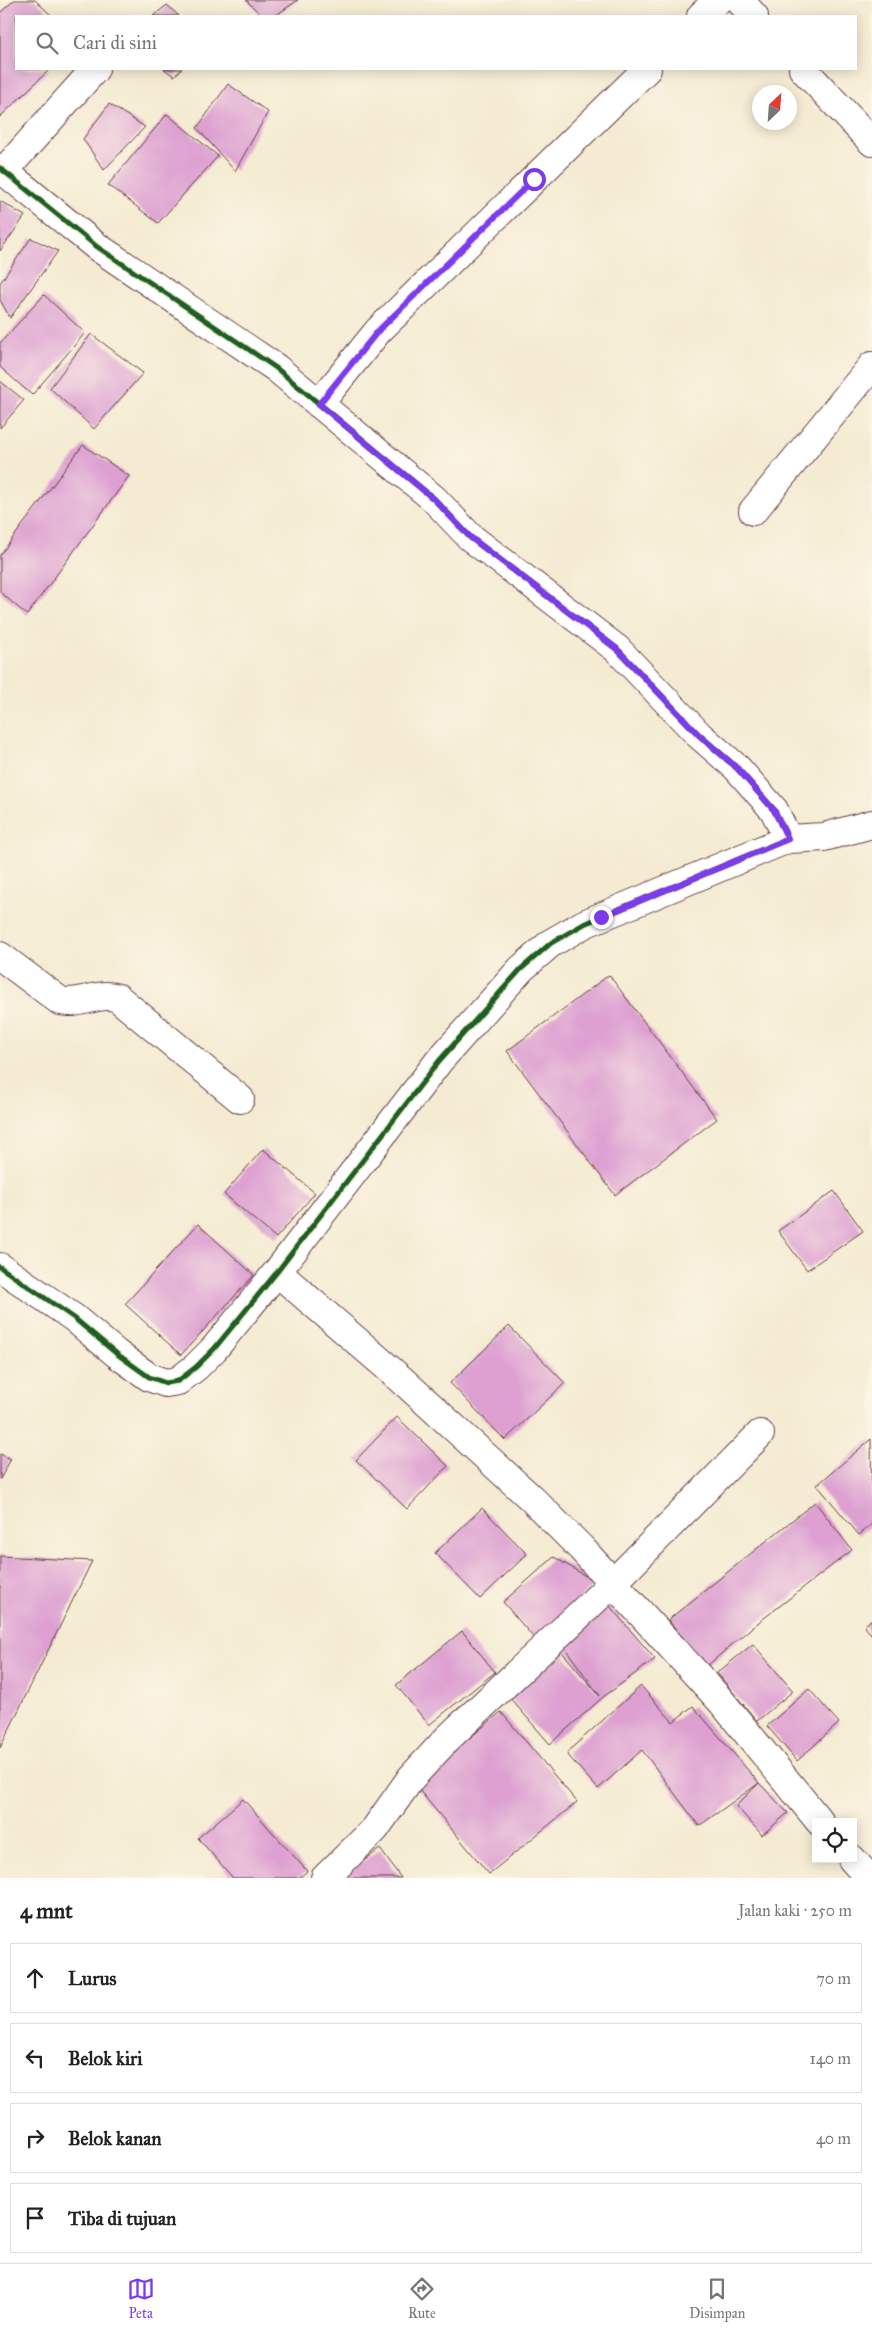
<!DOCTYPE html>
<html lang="id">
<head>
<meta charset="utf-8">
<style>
	body { margin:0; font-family:"IM FELL Great Primer",serif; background:#f2f2f2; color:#222 }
	.controls { position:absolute; right:15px; bottom:15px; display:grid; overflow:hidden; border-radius:0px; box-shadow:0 2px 12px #0003 }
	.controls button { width:45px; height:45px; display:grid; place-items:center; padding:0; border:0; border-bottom:1px solid #e0e0e0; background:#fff; color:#222; font:25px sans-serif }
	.compass { position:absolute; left:752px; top:85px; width:45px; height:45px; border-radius:50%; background:#fff; box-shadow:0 2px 12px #0003; rotate:25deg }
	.stop { position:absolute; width:15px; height:15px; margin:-11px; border:4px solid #7c3aed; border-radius:50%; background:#fff }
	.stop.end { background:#7c3aed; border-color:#fff; box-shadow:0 1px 5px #0008 }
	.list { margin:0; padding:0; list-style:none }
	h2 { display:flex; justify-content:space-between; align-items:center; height:65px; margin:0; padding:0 20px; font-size:21px }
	h2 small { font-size:16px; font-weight:400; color:#767676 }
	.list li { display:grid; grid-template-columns:32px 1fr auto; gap:15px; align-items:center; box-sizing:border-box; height:70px; margin:0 10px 10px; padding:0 10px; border:1px solid #e0e0e0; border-radius:0px }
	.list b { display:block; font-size:19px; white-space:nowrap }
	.list em { font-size:16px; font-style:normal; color:#767676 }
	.icon { flex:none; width:28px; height:28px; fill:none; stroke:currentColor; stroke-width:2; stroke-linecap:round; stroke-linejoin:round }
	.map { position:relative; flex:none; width:872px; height:1878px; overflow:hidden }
	.search { position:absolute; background:#fff; box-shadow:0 2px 12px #0003; left:15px; right:15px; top:15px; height:55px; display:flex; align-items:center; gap:12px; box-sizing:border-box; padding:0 18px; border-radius:0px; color:#767676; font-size:19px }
	.sheet { height:385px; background:#fff }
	nav { display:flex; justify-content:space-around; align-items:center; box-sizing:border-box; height:70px; border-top:1px solid #e0e0e0; background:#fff; font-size:14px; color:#767676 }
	nav a { display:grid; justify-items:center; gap:2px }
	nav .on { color:#7c3aed }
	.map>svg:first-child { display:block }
	.building { fill:#dda0d1 }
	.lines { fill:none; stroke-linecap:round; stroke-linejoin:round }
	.street-casing { stroke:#643e44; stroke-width:30 }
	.street { stroke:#fff; stroke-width:28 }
	.cycleway-casing { stroke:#fcf5e5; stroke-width:8 }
	.cycleway { stroke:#1b5e20; stroke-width:5 }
	.route { stroke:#7c3aed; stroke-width:6 }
</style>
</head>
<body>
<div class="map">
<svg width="872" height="1878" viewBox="0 0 872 1878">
	<rect width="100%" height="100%" fill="#fcf5e5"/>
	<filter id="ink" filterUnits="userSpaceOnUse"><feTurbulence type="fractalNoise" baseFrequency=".02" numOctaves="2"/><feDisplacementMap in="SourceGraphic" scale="10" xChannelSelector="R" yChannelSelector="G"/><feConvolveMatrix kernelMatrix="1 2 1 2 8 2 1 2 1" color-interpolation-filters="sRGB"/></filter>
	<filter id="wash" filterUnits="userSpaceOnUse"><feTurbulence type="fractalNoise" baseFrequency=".0096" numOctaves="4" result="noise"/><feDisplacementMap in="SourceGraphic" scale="20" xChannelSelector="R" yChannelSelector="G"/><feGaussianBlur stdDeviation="1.12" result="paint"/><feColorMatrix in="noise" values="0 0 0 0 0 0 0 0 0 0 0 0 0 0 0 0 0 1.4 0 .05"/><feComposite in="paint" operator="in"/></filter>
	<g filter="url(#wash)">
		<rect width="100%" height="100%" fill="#f4ebd2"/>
		<g id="blocks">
			<path class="building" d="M 14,0 L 35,0 L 52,16 L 16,16 L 16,69 L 50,69 L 0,117 L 0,13 Z
				M 246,0 L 298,0 L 275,16 L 262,16 Z
				M 167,5 L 179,16 L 153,16 Z
				M 164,69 L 182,69 L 174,76 Z
				M 228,84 L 268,112 L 235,171 L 197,128 Z
				M 109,104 L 145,127 L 104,170 L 83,139 Z
				M 167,114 L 218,156 L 158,223 L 108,185 Z
				M 0,201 L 25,216 L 0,251 Z
				M 31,238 L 58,251 L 10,318 L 0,300 L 0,283 Z
				M 44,295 L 85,333 L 32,395 L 0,367 L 0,343 Z
				M 91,334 L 143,373 L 94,429 L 50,388 Z
				M 0,381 L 24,400 L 0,428 Z
				M 83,445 L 129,476 L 27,615 L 0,592 L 0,555 Z
				M 609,975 L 717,1119 L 615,1195 L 507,1051 Z
				M 263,1149 L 315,1193 L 276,1238 L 224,1194 Z
				M 834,1191 L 863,1231 L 807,1270 L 778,1231 Z
				M 198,1224 L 254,1275 L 181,1355 L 125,1304 Z
				M 509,1326 L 565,1383 L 505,1440 L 450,1383 Z
				M 397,1417 L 448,1466 L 407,1509 L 356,1460 Z
				M 871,1439 L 872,1524 L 859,1535 L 817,1485 Z
				M 0,1454 L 11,1459 L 0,1479 Z
				M 815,1502 L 852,1550 L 750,1629 L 707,1666 L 668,1620 Z
				M 482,1508 L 527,1554 L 480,1599 L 435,1553 Z
				M 0,1556 L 92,1561 L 0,1748 Z
				M 554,1557 L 597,1583 L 534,1638 L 503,1602 Z
				M 608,1604 L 655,1659 L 602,1698 L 550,1744 L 509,1697 L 561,1651 L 600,1696 L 562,1644 Z
				M 872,1619 L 872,1635 L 864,1626 Z
				M 462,1631 L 495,1672 L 429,1725 L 396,1685 Z
				M 753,1644 L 793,1691 L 757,1721 L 717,1673 Z
				M 641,1686 L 673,1722 L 693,1706 L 759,1783 L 699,1826 L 642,1750 L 598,1789 L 566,1753 Z
				M 809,1689 L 839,1723 L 797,1761 L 767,1726 Z
				M 501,1712 L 577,1802 L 489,1874 L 414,1784 Z
				M 759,1783 L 788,1813 L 762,1835 L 736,1806 Z
				M 243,1799 L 307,1871 L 299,1878 L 233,1878 L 198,1838 Z
				M 380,1849 L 401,1878 L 340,1878 Z"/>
		</g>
	</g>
	<g filter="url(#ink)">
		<use href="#blocks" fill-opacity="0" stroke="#643e44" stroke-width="1"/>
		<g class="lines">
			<g class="street-casing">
				<path id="street" d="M 739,0 L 754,16
					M 701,16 L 718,0
					M 803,69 L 872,142
					M 0,168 L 96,246 L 276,368 L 434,499 L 470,537 L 617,649 L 699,735 L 737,768 L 774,810 L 788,839 L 584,924 L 551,943 L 521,969 L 439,1061 L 277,1272 L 214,1349 L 196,1367 L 178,1381 L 166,1383 L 149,1377 L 117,1354 L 74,1318 L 0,1267
					M 4,171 L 95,69
					M 319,404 L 378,331 L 647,69
					M 753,511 L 872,366
					M 788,839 L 824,837 L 872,824
					M 0,956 L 60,1001 C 81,1006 98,991 118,998 L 240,1099
					M 277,1272 L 402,1380 L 531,1498 L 581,1548 L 721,1701 L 820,1822
					M 852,1859 L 869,1878
					M 325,1878 L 375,1829 L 411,1778 L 447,1739 L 613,1583 L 760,1434"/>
			</g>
			<use href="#street" class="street"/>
			<g class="cycleway-casing">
				<path id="cycleway" d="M 0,168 L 96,246 L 276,368 L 434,499 L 470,537 L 617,649 L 699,735 L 737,768 L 774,810 L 788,839 L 584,924 L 551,943 L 521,969 L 439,1061 L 277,1272 L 214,1349 L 196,1367 L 178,1381 L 166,1383 L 149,1377 L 117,1354 L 74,1318 L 0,1267"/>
			</g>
			<use href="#cycleway" class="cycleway"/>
		</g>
	</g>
	<g class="lines" filter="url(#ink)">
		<path class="route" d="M 534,179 L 378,331 L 319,404 L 434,499 L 470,537 L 617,649 L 699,735 L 737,768 L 774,810 L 788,839 L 601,917"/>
	</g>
</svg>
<div class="controls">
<button><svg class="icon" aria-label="locate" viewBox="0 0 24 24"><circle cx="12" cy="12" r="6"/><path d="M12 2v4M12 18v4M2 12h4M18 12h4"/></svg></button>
</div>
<svg class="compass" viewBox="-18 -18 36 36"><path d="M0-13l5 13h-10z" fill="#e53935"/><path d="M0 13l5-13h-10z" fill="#767676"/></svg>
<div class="stop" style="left:534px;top:179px"></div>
<div class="stop end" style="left:601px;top:917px"></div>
<div class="search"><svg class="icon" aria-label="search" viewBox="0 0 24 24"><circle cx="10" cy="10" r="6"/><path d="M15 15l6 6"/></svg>Cari di sini</div>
</div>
<section class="sheet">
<h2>4 mnt<small>Jalan kaki · 250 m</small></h2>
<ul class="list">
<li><svg class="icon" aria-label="ahead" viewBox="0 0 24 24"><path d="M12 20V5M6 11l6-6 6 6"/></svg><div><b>Lurus</b></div><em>70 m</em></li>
<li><svg class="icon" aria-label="left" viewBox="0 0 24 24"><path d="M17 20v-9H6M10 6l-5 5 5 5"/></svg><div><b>Belok kiri</b></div><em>140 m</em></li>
<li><svg class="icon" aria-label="right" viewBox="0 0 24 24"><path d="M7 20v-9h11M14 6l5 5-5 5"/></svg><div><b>Belok kanan</b></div><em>40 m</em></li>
<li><svg class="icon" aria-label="arrive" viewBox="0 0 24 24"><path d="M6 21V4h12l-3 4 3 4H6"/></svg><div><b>Tiba di tujuan</b></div></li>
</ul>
</section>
<nav>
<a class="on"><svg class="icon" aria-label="map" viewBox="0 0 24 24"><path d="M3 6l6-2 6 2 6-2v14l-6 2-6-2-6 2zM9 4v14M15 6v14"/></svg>Peta</a>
<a><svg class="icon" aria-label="directions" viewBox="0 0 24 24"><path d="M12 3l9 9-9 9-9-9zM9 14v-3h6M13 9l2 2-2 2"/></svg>Rute</a>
<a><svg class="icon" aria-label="saved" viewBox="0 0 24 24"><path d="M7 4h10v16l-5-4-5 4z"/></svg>Disimpan</a>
</nav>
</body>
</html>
